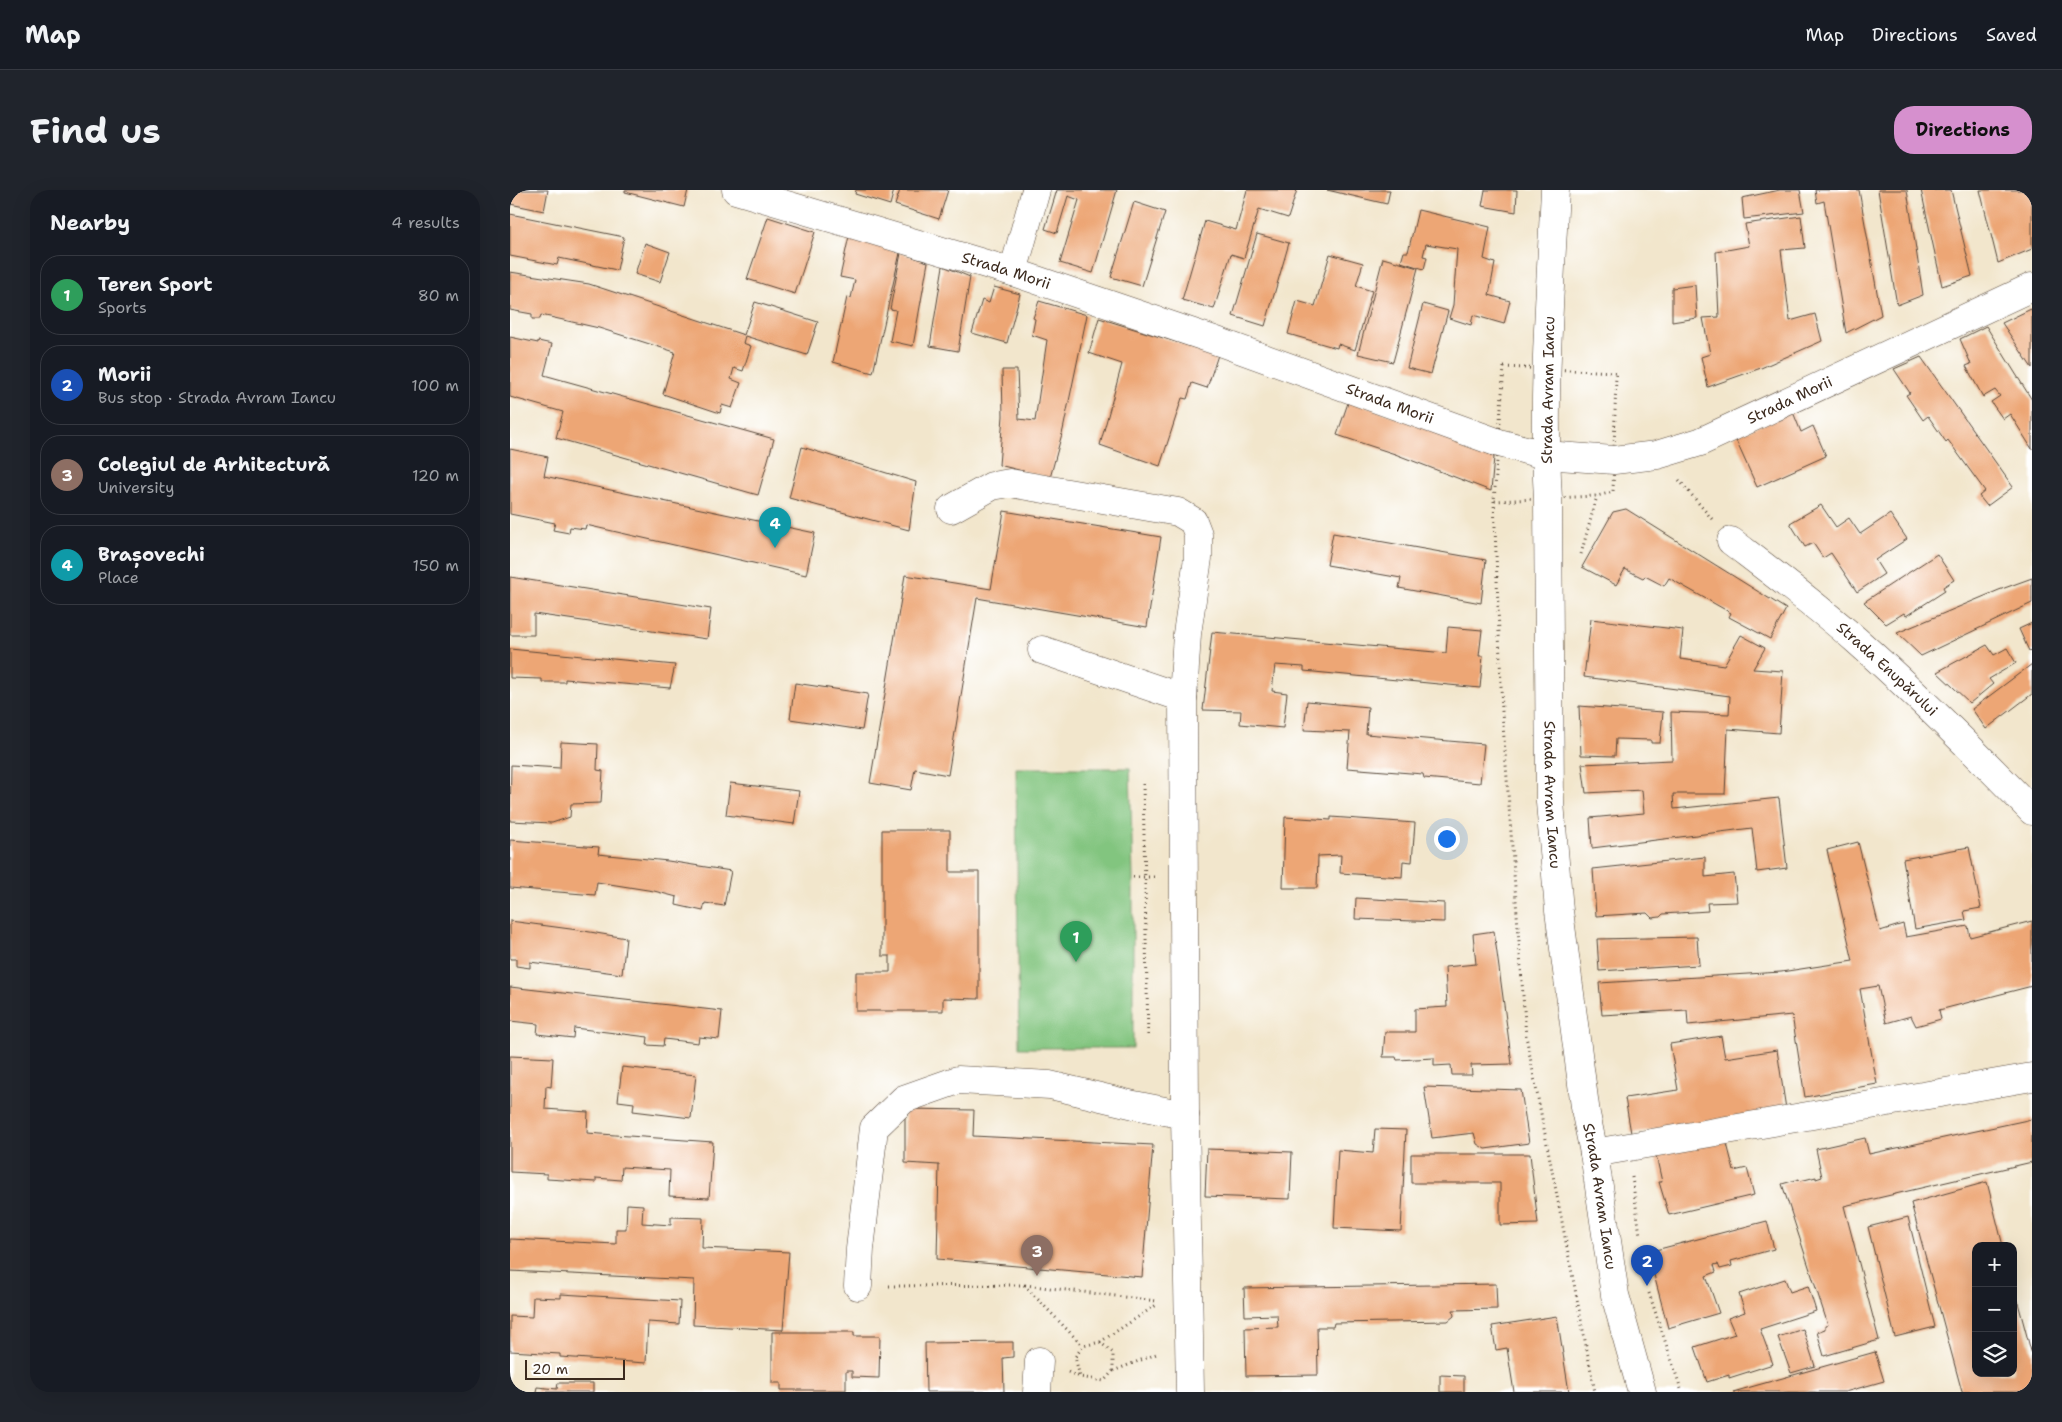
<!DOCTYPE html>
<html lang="en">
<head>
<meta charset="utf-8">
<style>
	body { margin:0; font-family:"Shantell Sans",sans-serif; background:#20242c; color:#f1f3f6 }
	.controls { position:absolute; right:15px; bottom:15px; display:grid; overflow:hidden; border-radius:10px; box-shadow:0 5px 20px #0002 }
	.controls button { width:45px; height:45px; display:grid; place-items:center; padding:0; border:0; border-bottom:1px solid #363941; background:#171b24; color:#f1f3f6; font:25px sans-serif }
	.scale { position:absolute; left:15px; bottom:12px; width:100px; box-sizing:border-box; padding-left:5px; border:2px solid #3b2a1e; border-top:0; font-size:14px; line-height:18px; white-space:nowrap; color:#3b2a1e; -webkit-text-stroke:4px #fff; paint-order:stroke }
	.you { position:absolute; left:936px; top:648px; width:18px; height:18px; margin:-12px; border:4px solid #fff; border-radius:50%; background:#1a73e8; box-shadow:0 0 0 8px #1a73e833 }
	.badge { display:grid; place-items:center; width:32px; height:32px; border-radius:50%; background:#d690ce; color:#fff; font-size:16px; font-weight:700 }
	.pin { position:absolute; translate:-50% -41px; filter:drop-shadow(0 1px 2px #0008) }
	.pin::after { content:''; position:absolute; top:26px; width:18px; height:15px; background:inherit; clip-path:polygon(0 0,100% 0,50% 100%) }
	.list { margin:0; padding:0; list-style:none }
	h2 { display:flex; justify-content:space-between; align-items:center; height:65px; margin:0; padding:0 20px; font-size:21px }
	h2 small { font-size:16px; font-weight:400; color:#9ea1a6 }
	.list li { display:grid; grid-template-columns:32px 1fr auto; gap:15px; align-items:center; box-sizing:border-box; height:80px; margin:0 10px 10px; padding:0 10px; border:1px solid #363941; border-radius:20px }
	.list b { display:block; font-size:19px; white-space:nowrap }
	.list p { margin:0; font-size:16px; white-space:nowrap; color:#9ea1a6 }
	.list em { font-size:16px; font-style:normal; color:#9ea1a6 }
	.icon { flex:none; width:28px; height:28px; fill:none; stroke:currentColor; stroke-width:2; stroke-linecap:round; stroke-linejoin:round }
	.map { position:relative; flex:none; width:1522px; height:1202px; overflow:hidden; border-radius:20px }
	header { display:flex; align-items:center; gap:30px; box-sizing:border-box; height:70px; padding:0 25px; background:#171b24; border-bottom:1px solid #363941 }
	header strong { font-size:24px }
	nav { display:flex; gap:28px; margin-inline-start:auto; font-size:18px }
	.intro { display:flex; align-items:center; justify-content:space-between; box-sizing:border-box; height:120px; padding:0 30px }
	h1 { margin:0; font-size:35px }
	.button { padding:12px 22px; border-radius:20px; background:#d690ce; color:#111; font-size:18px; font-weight:700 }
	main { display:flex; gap:30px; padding:0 30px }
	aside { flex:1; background:#171b24; border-radius:20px; box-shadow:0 5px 20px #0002 }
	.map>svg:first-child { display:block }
	.green { fill:#82c57f; stroke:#5e784e }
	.building { fill:#eda674 }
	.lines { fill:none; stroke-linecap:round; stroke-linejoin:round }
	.minor-casing { stroke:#564638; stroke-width:29 }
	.path { stroke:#564638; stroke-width:3; stroke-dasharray:1 4; stroke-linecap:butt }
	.minor { stroke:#fff; stroke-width:28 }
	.labels { text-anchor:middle; stroke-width:4; stroke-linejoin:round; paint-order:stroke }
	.street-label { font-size:15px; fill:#3b2a1e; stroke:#fff }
</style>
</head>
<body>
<header>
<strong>Map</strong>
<nav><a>Map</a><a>Directions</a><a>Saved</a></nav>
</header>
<div class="intro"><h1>Find us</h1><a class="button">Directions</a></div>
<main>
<aside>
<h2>Nearby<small>4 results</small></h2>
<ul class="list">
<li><span class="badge" style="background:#2e9e5b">1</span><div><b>Teren Sport</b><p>Sports</p></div><em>80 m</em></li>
<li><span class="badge" style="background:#1a4fb4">2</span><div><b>Morii</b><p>Bus stop · Strada Avram Iancu</p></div><em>100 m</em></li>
<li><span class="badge" style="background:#8d6e63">3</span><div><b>Colegiul de Arhitectură</b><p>University</p></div><em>120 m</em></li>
<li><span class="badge" style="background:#0f9aa8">4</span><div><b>Brașovechi</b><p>Place</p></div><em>150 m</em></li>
</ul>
</aside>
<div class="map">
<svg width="1522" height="1202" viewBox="0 0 1522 1202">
	<rect width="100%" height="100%" fill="#fff"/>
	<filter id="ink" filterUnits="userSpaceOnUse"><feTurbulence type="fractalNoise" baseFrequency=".02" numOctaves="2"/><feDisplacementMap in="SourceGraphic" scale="10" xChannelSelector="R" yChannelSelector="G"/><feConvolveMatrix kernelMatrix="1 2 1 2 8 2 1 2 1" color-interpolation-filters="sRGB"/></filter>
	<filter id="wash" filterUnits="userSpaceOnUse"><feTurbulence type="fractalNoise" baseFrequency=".0096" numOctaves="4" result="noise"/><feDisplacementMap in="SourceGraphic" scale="20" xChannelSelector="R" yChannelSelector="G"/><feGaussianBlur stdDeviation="1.12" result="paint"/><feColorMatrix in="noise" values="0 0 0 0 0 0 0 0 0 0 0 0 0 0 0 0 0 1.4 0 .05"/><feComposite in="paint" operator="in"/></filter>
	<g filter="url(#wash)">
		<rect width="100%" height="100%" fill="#f2e6cc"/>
		<path class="green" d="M 506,578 L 620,578 L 623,687 L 623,858 L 509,858 Z"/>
		<g id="blocks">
			<path class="building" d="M 0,0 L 38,0 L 34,21 L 0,14 Z
				M 115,0 L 178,0 L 174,17 L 115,2 Z
				M 346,0 L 384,0 L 380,15 L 345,4 Z
				M 390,0 L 438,0 L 429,29 L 385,15 Z
				M 547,0 L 607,0 L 583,83 L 550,73 L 569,10 L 558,6 L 547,43 L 535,39 Z
				M 737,0 L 787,0 L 778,28 L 749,19 L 734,68 L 721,64 L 704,119 L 672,110 L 695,31 L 726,40 Z
				M 817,0 L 880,0 L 877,14 Z
				M 975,0 L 1007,0 L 1006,22 L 972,16 Z
				M 1270,0 L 1290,0 L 1294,22 L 1234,29 L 1232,8 Z
				M 1305,0 L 1349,0 L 1371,125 L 1336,143 L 1314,11 L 1307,13 Z
				M 1368,0 L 1397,0 L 1413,105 L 1387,115 Z
				M 1411,0 L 1441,0 L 1462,86 L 1432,96 Z
				M 1470,0 L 1522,0 L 1522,59 L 1488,73 Z
				M 624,12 L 655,22 L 632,96 L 601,87 Z
				M 908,20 L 980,37 L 974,69 L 985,73 L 979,105 L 1000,111 L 994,134 L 963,125 L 961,135 L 939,128 L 943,115 L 947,59 L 916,54 L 913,66 L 917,67 L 914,79 L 891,72 L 894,62 L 898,62 Z
				M 0,24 L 114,47 L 107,80 L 49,68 L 47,75 L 0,66 Z
				M 1291,26 L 1295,58 L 1271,60 L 1280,131 L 1305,124 L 1312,151 L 1251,178 L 1198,197 L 1191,167 L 1200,164 L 1193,128 L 1209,127 L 1206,62 L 1239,56 L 1235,34 Z
				M 258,27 L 305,42 L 285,104 L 237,89 Z
				M 747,44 L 779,53 L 755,136 L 723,126 Z
				M 339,46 L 390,63 L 363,183 L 323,172 L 337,107 L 341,108 L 345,90 L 330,87 Z
				M 135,53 L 160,62 L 150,92 L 125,84 Z
				M 391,63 L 418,72 L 403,156 L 380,151 L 386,120 L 380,119 Z
				M 820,64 L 853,73 L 846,96 L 862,101 L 845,160 L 828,154 L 827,158 L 778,144 L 787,111 L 805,116 Z
				M 873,68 L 908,78 L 883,172 L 848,164 Z
				M 433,76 L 460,87 L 448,161 L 420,156 Z
				M 0,82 L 79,94 L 234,145 L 245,112 L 308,132 L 297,165 L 235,146 L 233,153 L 241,156 L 233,181 L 224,178 L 221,189 L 231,193 L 222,218 L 212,215 L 210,223 L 153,204 L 165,162 L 89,138 L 31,125 L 30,129 L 22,129 L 22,124 L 0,120 Z
				M 1185,95 L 1187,128 L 1162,132 L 1162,98 Z
				M 484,97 L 510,104 L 497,153 L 462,143 L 472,110 L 479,113 Z
				M 529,111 L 577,125 L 553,240 L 540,288 L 489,275 L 493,226 L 492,180 L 507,180 L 509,229 L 525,231 L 537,150 L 522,145 L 525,129 L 523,128 Z
				M 913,114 L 938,121 L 921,184 L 897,178 Z
				M 1521,119 L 1522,121 L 1522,178 L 1492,133 Z
				M 589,128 L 708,165 L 697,198 L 682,193 L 677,209 L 672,208 L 650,276 L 590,255 L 612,174 L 579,163 Z
				M 1476,136 L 1522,210 L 1522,259 L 1500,224 L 1493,229 L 1481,212 L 1490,206 L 1485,200 L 1473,207 L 1456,176 L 1461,174 L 1450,149 Z
				M 0,147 L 28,153 L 28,151 L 42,154 L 34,185 L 264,249 L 248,305 L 46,248 L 53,222 L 0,207 Z
				M 1411,167 L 1503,297 L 1477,316 L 1469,306 L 1475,301 L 1438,250 L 1436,252 L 1418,226 L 1413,230 L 1396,205 L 1400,203 L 1384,179 Z
				M 839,210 L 960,254 L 984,267 L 981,301 L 885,264 L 827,245 Z
				M 1283,222 L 1291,242 L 1303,236 L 1316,266 L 1247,297 L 1224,246 Z
				M 292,257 L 406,292 L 399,340 L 279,308 Z
				M 0,259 L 38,267 L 34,286 L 305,343 L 296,385 L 76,335 L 75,339 L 60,337 L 59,343 L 43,340 L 45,333 L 0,324 Z
				M 1311,315 L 1326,337 L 1339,328 L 1350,344 L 1380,324 L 1397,349 L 1365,370 L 1374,384 L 1347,402 L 1321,363 L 1313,368 L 1303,353 L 1295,357 L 1280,333 Z
				M 1116,319 L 1276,419 L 1260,449 L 1219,427 L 1221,423 L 1159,388 L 1154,396 L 1135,386 L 1133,388 L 1115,379 L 1106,395 L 1072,377 L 1103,322 Z
				M 494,321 L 651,347 L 637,437 L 467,408 L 438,585 L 405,579 L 401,600 L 360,593 L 395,385 L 481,399 Z
				M 823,343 L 976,370 L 971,413 L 889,398 L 891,388 L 817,375 Z
				M 1427,364 L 1444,390 L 1433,397 L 1435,401 L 1396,426 L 1394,423 L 1376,434 L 1354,412 Z
				M 0,387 L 201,419 L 197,449 L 24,424 L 24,445 L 0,445 Z
				M 1522,388 L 1522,413 L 1411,466 L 1387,443 L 1489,400 Z
				M 1081,429 L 1173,440 L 1170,469 L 1214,475 L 1231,445 L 1255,458 L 1243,479 L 1273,481 L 1269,543 L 1218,539 L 1215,604 L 1163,604 L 1164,619 L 1269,608 L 1277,678 L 1247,682 L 1242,638 L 1082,658 L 1080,628 L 1134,623 L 1132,600 L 1076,603 L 1072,574 L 1162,570 L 1161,522 L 1219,524 L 1220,506 L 1074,487 Z
				M 1522,433 L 1522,460 L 1519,461 L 1509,439 Z
				M 938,437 L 972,440 L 969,466 L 973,466 L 970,498 L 794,481 L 794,477 L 765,475 L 762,501 L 777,503 L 773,538 L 730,534 L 731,521 L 693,520 L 702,442 L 936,463 Z
				M 1477,455 L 1484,465 L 1497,458 L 1506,473 L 1479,489 L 1483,494 L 1460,513 L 1427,482 Z
				M 0,459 L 165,475 L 160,498 L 55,489 L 55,492 L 32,492 L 32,489 L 0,488 Z
				M 1522,474 L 1522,504 L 1476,539 L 1462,519 Z
				M 285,493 L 358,504 L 352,540 L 280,529 Z
				M 797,511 L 858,517 L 856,544 L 974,554 L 970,593 L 914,588 L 913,584 L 837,578 L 840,542 L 794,540 Z
				M 1069,516 L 1153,522 L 1150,553 L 1141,553 L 1141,550 L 1106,549 L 1105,566 L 1071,565 Z
				M 51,552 L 88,554 L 87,580 L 93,581 L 91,613 L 61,614 L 60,627 L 42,633 L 0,631 L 1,575 L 50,578 Z
				M 220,593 L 289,601 L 284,634 L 216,625 Z
				M 775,627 L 821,630 L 821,627 L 905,633 L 902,672 L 893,671 L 892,687 L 830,683 L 831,665 L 808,666 L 807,698 L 773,698 Z
				M 372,640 L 440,640 L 440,682 L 469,682 L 469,809 L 433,808 L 433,821 L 346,821 L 346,782 L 380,782 L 380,766 L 372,766 Z
				M 0,650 L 89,657 L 88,664 L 158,671 L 221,681 L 214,716 L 195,713 L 193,721 L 166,715 L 167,707 L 144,701 L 87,692 L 85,705 L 0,698 Z
				M 1348,652 L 1370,741 L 1393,734 L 1396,747 L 1458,736 L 1460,747 L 1522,731 L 1522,796 L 1429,820 L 1431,829 L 1406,836 L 1401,826 L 1376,833 L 1368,796 L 1350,799 L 1367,894 L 1295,907 L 1282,825 L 1178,835 L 1177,820 L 1092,825 L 1089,793 L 1271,782 L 1343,771 L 1317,660 Z
				M 1459,657 L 1471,718 L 1454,721 L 1456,730 L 1405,739 L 1393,669 Z
				M 1195,667 L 1195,687 L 1224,684 L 1227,712 L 1197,713 L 1198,721 L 1153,724 L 1150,727 L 1142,728 L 1137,723 L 1086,726 L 1083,679 Z
				M 846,708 L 934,713 L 934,732 L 845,729 Z
				M 0,731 L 68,740 L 116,748 L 112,784 L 20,772 L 20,778 L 6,776 L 6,769 L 0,769 Z
				M 984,741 L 1002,874 L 961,875 L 962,885 L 942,885 L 941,875 L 924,876 L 924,868 L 887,870 L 886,867 L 873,867 L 875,842 L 905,842 L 905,819 L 937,817 L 935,777 L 966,774 L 963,744 Z
				M 1187,747 L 1189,775 L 1089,781 L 1087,749 Z
				M 0,797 L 212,821 L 209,849 L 189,847 L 188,853 L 154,849 L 153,856 L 137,855 L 138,847 L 64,838 L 63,848 L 27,844 L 28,834 L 0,831 Z
				M 1211,846 L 1215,868 L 1267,860 L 1276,919 L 1121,943 L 1115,908 L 1168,900 L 1160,854 Z
				M 0,866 L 43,868 L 41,897 L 36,896 L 35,919 L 78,922 L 77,943 L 203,952 L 199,1008 L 159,1006 L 160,980 L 112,977 L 111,990 L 86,988 L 86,992 L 37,989 L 37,984 L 0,982 Z
				M 112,877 L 186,885 L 181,928 L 123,921 L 124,913 L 108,911 Z
				M 914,897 L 1011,900 L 1019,953 L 975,959 L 967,954 L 964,943 L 922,948 Z
				M 395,919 L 464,920 L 463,946 L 643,955 L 632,1087 L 427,1069 L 429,975 L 395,973 Z
				M 1522,929 L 1522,972 L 1334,1016 L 1369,1150 L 1314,1166 L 1307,1142 L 1315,1139 L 1315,1136 L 1318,1135 L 1272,994 L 1289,989 L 1290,991 L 1306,987 L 1306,989 L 1312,987 L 1306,959 L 1355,948 L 1359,964 Z
				M 865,939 L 896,940 L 891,1041 L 824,1038 L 828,960 L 863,963 Z
				M 1216,950 L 1224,981 L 1237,978 L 1244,1005 L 1159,1025 L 1149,992 L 1152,992 L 1146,965 Z
				M 697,959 L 782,962 L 780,1009 L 695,1006 Z
				M 901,964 L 1020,964 L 1028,1034 L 990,1035 L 990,993 L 901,993 Z
				M 1477,992 L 1493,1056 L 1466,1056 L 1466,1183 L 1503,1183 L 1504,1098 L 1522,1165 L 1522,1202 L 1452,1202 L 1401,1013 Z
				M 117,1014 L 133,1015 L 132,1033 L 161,1035 L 161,1027 L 193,1028 L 192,1058 L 279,1062 L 273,1140 L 183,1135 L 184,1090 L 0,1081 L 0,1049 L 106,1054 L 106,1039 L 116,1039 Z
				M 1398,1027 L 1425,1137 L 1385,1147 L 1358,1037 Z
				M 1257,1031 L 1264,1059 L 1221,1071 L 1222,1076 L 1210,1079 L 1208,1074 L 1204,1075 L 1206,1082 L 1196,1086 L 1209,1123 L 1158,1138 L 1138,1062 Z
				M 1275,1089 L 1280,1102 L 1298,1096 L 1306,1121 L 1250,1139 L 1263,1174 L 1219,1188 L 1219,1185 L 1197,1192 L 1185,1157 L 1225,1144 L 1218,1128 L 1235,1122 L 1229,1104 Z
				M 986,1094 L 987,1119 L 943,1120 L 944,1126 L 938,1131 L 824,1133 L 823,1137 L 807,1137 L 808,1185 L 736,1186 L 735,1138 L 768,1137 L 767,1125 L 735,1126 L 734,1098 Z
				M 51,1104 L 170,1111 L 169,1134 L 138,1132 L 136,1173 L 50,1167 L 50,1164 L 0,1161 L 0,1126 L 22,1127 L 23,1107 L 51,1108 Z
				M 1047,1126 L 1059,1202 L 1004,1202 L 997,1158 L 986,1160 L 982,1136 Z
				M 1293,1139 L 1305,1176 L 1281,1183 L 1268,1147 Z
				M 262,1142 L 344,1142 L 344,1146 L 370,1146 L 369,1188 L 342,1187 L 342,1181 L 336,1181 L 336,1200 L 271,1200 L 271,1193 L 262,1193 Z
				M 503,1152 L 503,1167 L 493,1168 L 494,1202 L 416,1202 L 415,1153 Z
				M 1365,1162 L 1374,1191 L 1335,1202 L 1223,1202 Z
				M 930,1185 L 954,1186 L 954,1202 L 930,1202 Z
				M 48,1193 L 83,1193 L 83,1202 L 26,1202 L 27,1197 L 47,1199 Z"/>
		</g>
	</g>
	<g filter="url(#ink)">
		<use href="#blocks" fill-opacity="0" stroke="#564638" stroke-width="1"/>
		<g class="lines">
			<g class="minor-casing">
				<g id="minor">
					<path id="s1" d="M 226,0 L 503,82 L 704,150 L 989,253 L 1035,265 L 1104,270 L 1147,265 L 1190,252 L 1522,97"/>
					<path id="s2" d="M 1045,0 C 1040,103 1032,206 1038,309 L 1040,612 L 1049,721 L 1076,924 L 1084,963 L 1105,1105 L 1132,1202"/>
					<path d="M 503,82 L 526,0"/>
					<path id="s3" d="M 1221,351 C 1263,383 1306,415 1346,450 C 1407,504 1465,562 1522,621"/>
					<path d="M 532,460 L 673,508"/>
					<path d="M 675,925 L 680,1202"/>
					<path d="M 1084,963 L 1522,887"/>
					<path d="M 348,1096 L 350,1059 L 364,938 L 394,909 L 448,890 L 540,895 L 624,915 L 675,925 L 673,508 L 677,444 L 688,368 L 688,344 L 683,331 L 668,322 L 500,293 L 482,296 L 441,319"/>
					<path d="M 527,1202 L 529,1171"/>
				</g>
			</g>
			<path class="path" d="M 994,177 L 1106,182 L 1103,302 L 1087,306 L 984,311 Z
				M 1169,290 L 1202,329
				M 984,311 L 992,521 L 1016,846 L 1085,1202
				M 1071,364 L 1087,306
				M 633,594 L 638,849
				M 623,687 L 644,687
				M 1122,987 L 1130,1045
				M 515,1095 L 647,1111
				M 379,1096 L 514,1095 L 573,1156
				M 1139,1103 L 1172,1202
				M 590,1152 L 648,1114
				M 603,1181 L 649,1163
				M 558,1182 L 570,1187 L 594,1191 L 603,1181 L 603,1163 L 590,1152 L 573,1156 L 565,1167 L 570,1187"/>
			<use href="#minor" class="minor"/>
		</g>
	</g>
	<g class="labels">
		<g class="street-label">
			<text dy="5" stroke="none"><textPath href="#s1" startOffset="282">Strada Morii</textPath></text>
			<text transform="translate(1038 200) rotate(-89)" y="5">Strada Avram Iancu</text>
			<text dy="5" stroke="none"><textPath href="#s1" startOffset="1108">Strada Morii</textPath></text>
			<text dy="5" stroke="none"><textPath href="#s1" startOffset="688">Strada Morii</textPath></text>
			<text dy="5" stroke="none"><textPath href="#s3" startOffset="202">Strada Enupărului</textPath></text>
			<text dy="5" stroke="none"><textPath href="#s2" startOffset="605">Strada Avram Iancu</textPath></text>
			<text dy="5" stroke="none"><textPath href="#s2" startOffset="1010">Strada Avram Iancu</textPath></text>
		</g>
	</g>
</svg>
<div class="controls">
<button>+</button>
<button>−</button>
<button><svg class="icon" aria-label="layers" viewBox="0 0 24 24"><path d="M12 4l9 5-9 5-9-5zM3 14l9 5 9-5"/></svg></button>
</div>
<div class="scale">20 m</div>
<div class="you"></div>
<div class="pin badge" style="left:566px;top:772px;background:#2e9e5b">1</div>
<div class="pin badge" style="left:1137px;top:1096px;background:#1a4fb4">2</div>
<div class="pin badge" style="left:527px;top:1086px;background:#8d6e63">3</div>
<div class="pin badge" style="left:265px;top:358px;background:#0f9aa8">4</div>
</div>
</main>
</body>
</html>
